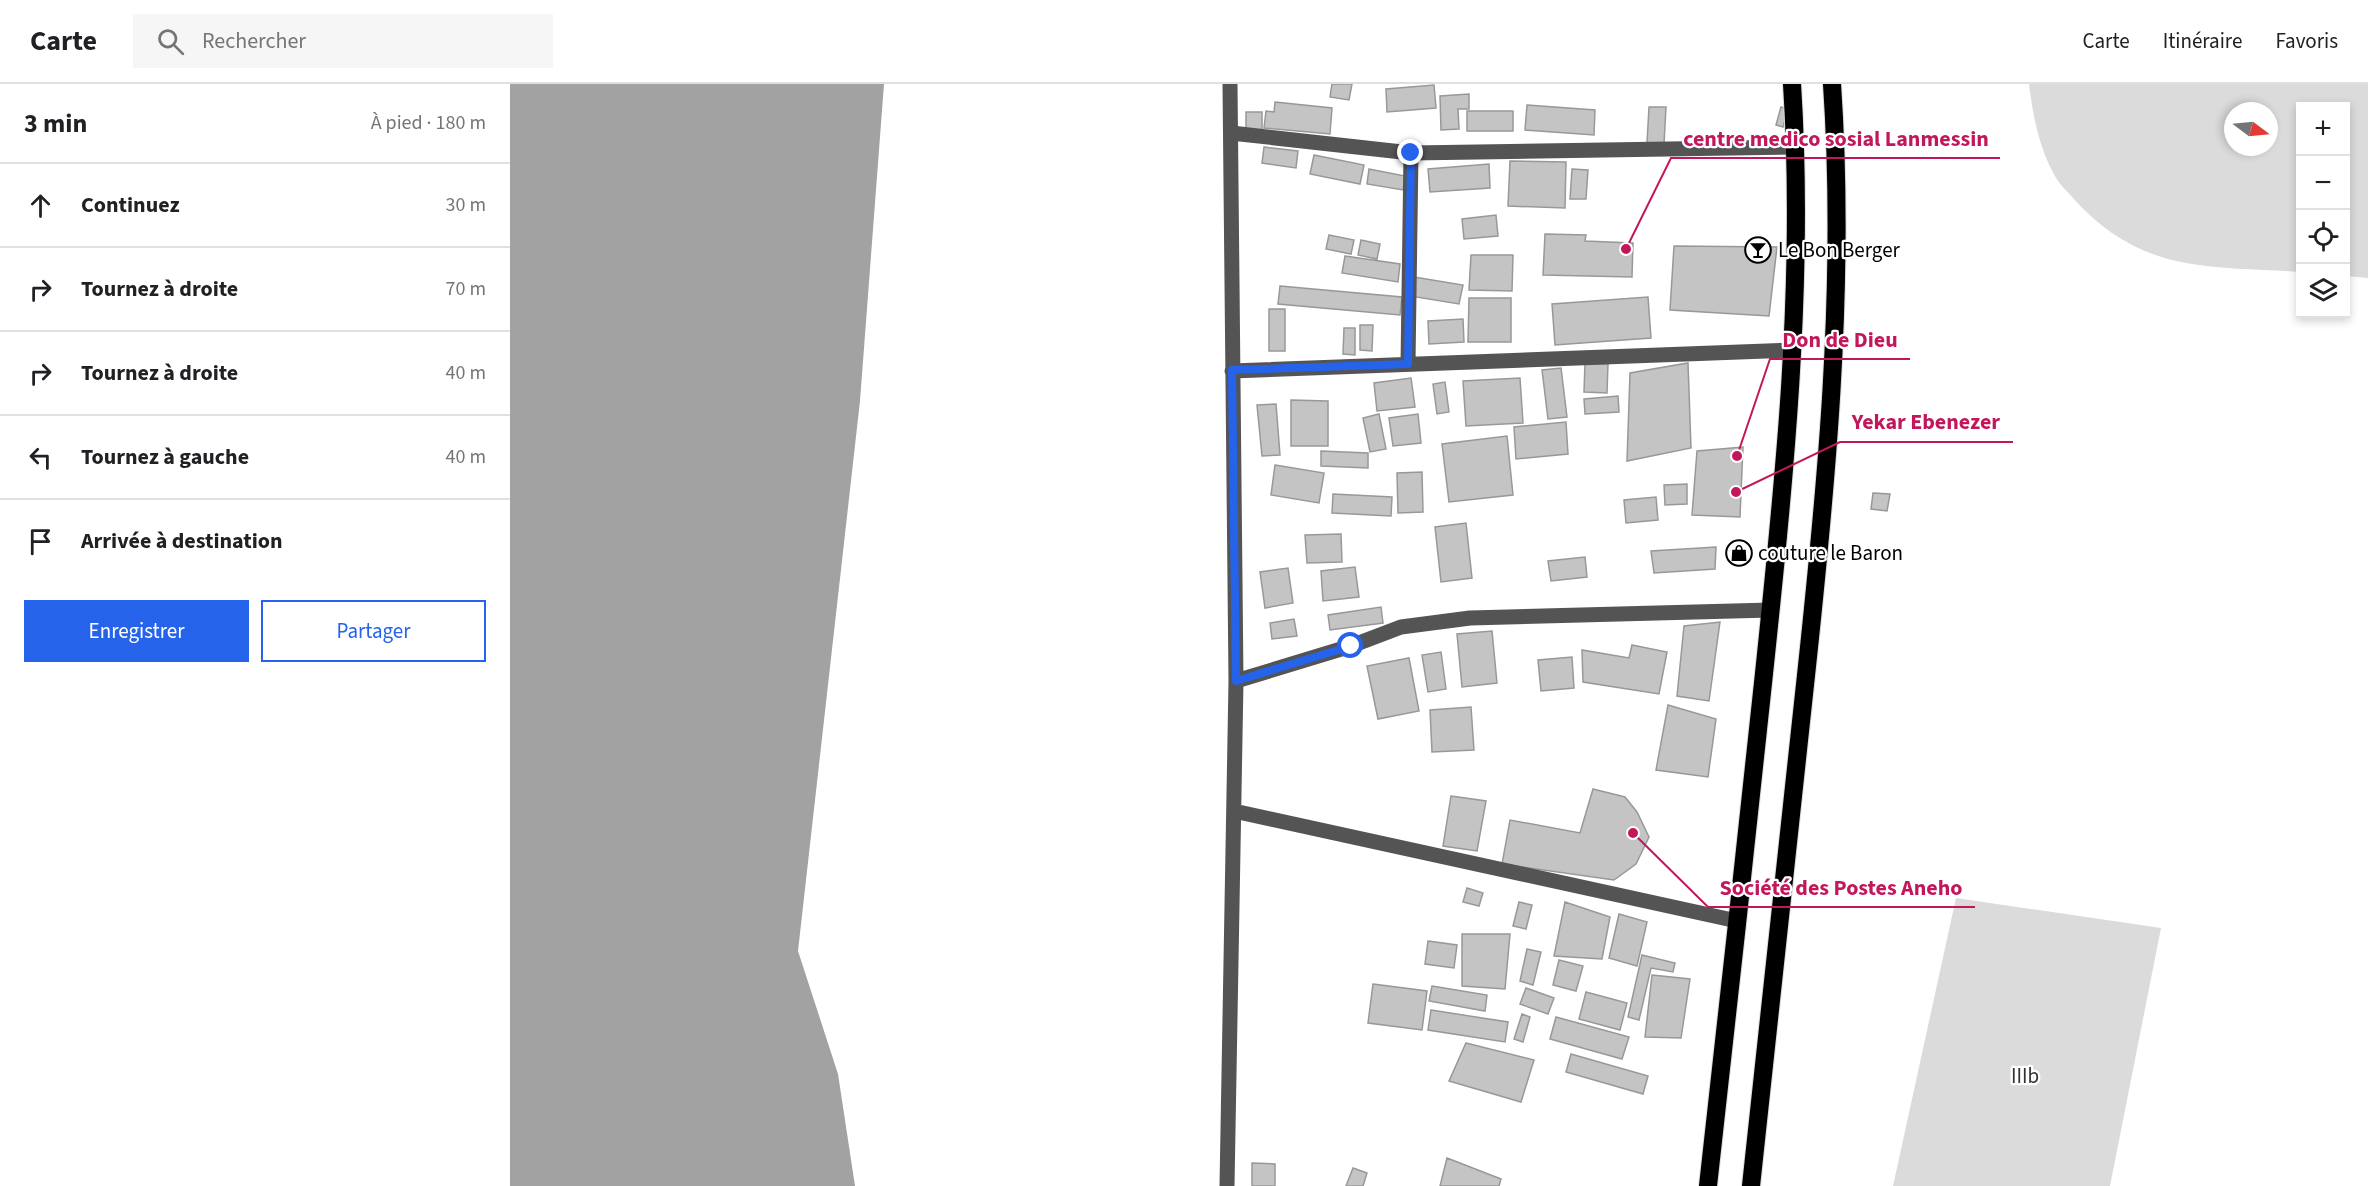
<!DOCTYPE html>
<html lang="fr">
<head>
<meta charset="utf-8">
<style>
	body { margin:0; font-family:"Source Sans 3",sans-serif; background:#f6f6f6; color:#202124 }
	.controls { position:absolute; right:18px; top:18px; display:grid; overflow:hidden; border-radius:0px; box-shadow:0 3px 9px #0003 }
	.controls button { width:54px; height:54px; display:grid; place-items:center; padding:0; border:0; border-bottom:2px solid #e0e0e0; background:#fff; color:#202124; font:30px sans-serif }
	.compass { position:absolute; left:1714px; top:18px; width:54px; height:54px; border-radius:50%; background:#fff; box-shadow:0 3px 9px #0003; rotate:106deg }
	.stop { position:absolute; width:18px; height:18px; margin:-14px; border:4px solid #2563eb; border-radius:50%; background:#fff }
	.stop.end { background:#2563eb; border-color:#fff; box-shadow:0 2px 6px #0008 }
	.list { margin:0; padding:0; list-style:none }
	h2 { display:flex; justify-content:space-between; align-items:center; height:78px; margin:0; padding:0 24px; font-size:26px }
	h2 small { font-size:20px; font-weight:400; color:#757577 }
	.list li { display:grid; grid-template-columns:39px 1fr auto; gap:18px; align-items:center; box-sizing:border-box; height:84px; padding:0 24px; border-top:2px solid #e0e0e0 }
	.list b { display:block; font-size:22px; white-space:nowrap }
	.list em { font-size:20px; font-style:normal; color:#757577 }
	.actions { display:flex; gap:12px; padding:18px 24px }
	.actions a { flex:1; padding:14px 0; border:2px solid #2563eb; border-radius:0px; text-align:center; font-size:21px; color:#2563eb }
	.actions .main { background:#2563eb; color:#fff }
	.icon { flex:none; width:33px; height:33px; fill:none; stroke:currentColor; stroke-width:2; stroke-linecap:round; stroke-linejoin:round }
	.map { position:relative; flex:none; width:1858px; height:1102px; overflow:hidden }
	header { display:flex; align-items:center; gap:36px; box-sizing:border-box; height:84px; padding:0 30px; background:#fff; border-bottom:2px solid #e0e0e0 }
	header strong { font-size:28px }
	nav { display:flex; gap:33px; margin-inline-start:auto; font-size:21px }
	.search { width:420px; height:54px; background:#f6f6f6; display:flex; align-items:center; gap:15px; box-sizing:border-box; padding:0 21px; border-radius:0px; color:#757577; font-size:22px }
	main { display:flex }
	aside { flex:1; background:#fff }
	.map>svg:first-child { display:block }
	.green { fill:#dbdbdb; fill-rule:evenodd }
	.water { fill:#a2a2a2 }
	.building { fill:#c4c4c4; stroke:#989898; stroke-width:1.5 }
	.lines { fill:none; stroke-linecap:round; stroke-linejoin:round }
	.highway-casing { stroke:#dbdbdb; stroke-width:20 }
	.minor { stroke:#545454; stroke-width:15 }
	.highway { stroke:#000; stroke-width:18 }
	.route { stroke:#2563eb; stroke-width:8 }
	.labels { text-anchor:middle; stroke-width:4.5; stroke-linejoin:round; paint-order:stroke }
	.poi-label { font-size:21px; fill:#000; stroke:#fff; text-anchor:start }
	.park-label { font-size:21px; fill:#323232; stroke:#fff }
	.leader { fill:none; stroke:#c2185b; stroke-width:2 }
	.callout-dot { fill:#c2185b; stroke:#fff; stroke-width:2 }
	.callout-label { font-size:22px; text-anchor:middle; font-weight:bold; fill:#c2185b; stroke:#fff; stroke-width:4.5; stroke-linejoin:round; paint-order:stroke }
</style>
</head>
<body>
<header>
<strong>Carte</strong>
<div class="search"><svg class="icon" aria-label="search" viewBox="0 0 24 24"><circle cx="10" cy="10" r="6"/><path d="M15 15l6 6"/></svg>Rechercher</div>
<nav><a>Carte</a><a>Itinéraire</a><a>Favoris</a></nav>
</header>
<main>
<aside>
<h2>3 min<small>À pied · 180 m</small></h2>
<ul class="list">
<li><svg class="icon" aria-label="ahead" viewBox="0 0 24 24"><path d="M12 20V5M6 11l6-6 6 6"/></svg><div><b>Continuez</b></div><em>30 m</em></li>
<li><svg class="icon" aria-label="right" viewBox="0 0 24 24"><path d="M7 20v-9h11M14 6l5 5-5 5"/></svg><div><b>Tournez à droite</b></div><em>70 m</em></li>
<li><svg class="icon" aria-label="right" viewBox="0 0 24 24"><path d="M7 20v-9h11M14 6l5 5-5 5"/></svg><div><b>Tournez à droite</b></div><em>40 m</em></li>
<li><svg class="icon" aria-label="left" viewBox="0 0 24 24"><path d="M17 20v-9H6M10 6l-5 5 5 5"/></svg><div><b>Tournez à gauche</b></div><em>40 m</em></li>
<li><svg class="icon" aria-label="arrive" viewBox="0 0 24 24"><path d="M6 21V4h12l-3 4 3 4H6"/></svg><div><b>Arrivée à destination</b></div></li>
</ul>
<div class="actions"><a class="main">Enregistrer</a><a>Partager</a></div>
</aside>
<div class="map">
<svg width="1858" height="1102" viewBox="0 0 1858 1102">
	<rect width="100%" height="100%" fill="#fff"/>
	<path class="green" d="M 1519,0 L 1858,0 L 1858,194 L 1836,192 L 1836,22 L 1790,22 L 1790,188 C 1753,185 1713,186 1676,179 C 1630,171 1593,148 1563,114 C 1557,107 1549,100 1545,92 C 1529,64 1523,32 1519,0 ZM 1723,27 L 1759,27 L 1759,63 L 1723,63 Z
		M 1446,814 L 1651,844 L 1600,1102 L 1383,1102 Z"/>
	<path class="water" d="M 0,0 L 374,0 L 350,317 L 288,867 L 328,990 L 345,1102 L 0,1102 Z"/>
	<path class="building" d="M 822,0 L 842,0 L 839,16 L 820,13 Z
		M 924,1 L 926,24 L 877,28 L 876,5 Z
		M 959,10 L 959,25 L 948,25 L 949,45 L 931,46 L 930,12 Z
		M 765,18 L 822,24 L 820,50 L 754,44 L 756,27 L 764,28 Z
		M 1017,21 L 1085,26 L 1084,51 L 1015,46 Z
		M 1139,23 L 1156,23 L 1154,60 L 1137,59 Z
		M 1271,23 L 1278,25 L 1273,43 L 1266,41 Z
		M 957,27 L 1003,27 L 1003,47 L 957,47 Z
		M 736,28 L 752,28 L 752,46 L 736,46 Z
		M 754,63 L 788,67 L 786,84 L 752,79 Z
		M 804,71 L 854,81 L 850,100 L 800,90 Z
		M 1000,77 L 1056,78 L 1055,124 L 998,122 Z
		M 979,80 L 980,104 L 920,108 L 918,85 Z
		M 859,85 L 895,92 L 893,106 L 857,100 Z
		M 1062,85 L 1078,86 L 1076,115 L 1060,115 Z
		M 986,131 L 988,152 L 954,155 L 952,135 Z
		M 1035,150 L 1076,151 L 1075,157 L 1123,159 L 1122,193 L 1033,191 Z
		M 819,151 L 844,156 L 841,170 L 816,165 Z
		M 851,156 L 870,160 L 867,175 L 848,171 Z
		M 1164,162 L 1267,163 L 1259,232 L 1160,226 Z
		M 961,171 L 1003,171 L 1002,207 L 959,206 Z
		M 835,172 L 890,180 L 888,198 L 832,189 Z
		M 904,193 L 953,201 L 949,220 L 900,212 Z
		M 770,202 L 892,213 L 890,231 L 768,220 Z
		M 1138,213 L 1141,254 L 1045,261 L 1042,220 Z
		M 959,214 L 1001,214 L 1001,258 L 958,258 Z
		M 759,225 L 775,225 L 775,267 L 759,267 Z
		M 953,235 L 954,258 L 919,260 L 918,237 Z
		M 850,241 L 863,241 L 862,267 L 850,266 Z
		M 834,244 L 845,244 L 845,271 L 833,270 Z
		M 1075,279 L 1098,280 L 1097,309 L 1074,308 Z
		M 1178,279 L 1181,364 L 1117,377 L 1120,289 Z
		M 1051,284 L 1057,333 L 1038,335 L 1032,286 Z
		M 901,294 L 905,323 L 867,327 L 864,299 Z
		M 1010,294 L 1013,339 L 956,342 L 953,297 Z
		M 935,298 L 939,328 L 927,330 L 923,300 Z
		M 1108,312 L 1109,328 L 1075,330 L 1074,315 Z
		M 781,316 L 818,317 L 818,362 L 781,362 Z
		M 766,320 L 770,371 L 752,372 L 747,321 Z
		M 869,330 L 876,365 L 860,368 L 853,334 Z
		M 908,330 L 911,359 L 883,362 L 879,334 Z
		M 1056,338 L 1058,370 L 1006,375 L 1004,343 Z
		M 997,352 L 1003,411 L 939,418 L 932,360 Z
		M 1233,363 L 1230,433 L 1182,431 L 1187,367 Z
		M 811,367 L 858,369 L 858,384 L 811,382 Z
		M 765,381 L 814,389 L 809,419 L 761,411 Z
		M 912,388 L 913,428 L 888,429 L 887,389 Z
		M 1177,400 L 1177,420 L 1155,421 L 1154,401 Z
		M 1363,409 L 1380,410 L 1377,427 L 1361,425 Z
		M 823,410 L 882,413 L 881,432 L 822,429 Z
		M 1146,413 L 1148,436 L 1116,439 L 1114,416 Z
		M 956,439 L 962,494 L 931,498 L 925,443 Z
		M 831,450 L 832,478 L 797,479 L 795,451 Z
		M 1206,463 L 1205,485 L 1144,489 L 1141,467 Z
		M 1075,473 L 1077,493 L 1041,497 L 1038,477 Z
		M 845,483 L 849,513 L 813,517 L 811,487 Z
		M 778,484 L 783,519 L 755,524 L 750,488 Z
		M 871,523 L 873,539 L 820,546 L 818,531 Z
		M 784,535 L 787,552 L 762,555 L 760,539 Z
		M 1210,538 L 1199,617 L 1167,612 L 1174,542 Z
		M 982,547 L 987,599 L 952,603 L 947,550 Z
		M 1122,561 L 1157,568 L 1149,610 L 1073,598 L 1072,566 L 1119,574 Z
		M 931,568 L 936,605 L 918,608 L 912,571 Z
		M 1062,573 L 1064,604 L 1031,607 L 1028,576 Z
		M 899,574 L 909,627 L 868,635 L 857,582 Z
		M 1158,621 L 1206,635 L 1198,693 L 1146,686 Z
		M 961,623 L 964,666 L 922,668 L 920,626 Z
		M 1083,705 L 1115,713 L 1127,728 L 1139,753 L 1126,780 L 1104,796 L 992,780 L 1000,736 L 1070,749 Z
		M 941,712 L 976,717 L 967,767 L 933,762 Z
		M 957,804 L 973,809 L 969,822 L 953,818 Z
		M 1009,818 L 1022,821 L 1016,845 L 1003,842 Z
		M 1055,818 L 1100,833 L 1092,875 L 1044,872 Z
		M 1109,830 L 1137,838 L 1127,882 L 1099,874 Z
		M 952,850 L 1000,850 L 995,905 L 952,902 Z
		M 918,857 L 947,861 L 944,884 L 915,880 Z
		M 1017,865 L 1031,868 L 1023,901 L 1010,897 Z
		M 1132,871 L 1165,879 L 1163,888 L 1141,884 L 1129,936 L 1118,933 Z
		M 1049,876 L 1073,882 L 1066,907 L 1043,901 Z
		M 1142,891 L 1180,895 L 1171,954 L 1135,953 Z
		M 863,900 L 917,907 L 912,946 L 858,939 Z
		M 922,902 L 977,911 L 975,927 L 919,917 Z
		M 1016,904 L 1044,914 L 1038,930 L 1010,920 Z
		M 1076,908 L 1117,919 L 1110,946 L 1069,935 Z
		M 921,926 L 998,938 L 995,958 L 918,946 Z
		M 1012,930 L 1020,933 L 1013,958 L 1004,955 Z
		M 1046,933 L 1119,953 L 1112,975 L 1040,955 Z
		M 956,959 L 1024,976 L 1011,1018 L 939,997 Z
		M 1061,970 L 1138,992 L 1133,1010 L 1056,988 Z
		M 937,1074 L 991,1095 L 989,1102 L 930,1102 Z
		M 742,1079 L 765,1080 L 765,1102 L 742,1102 Z
		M 843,1084 L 857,1089 L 853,1102 L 836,1102 Z"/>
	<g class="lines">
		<g class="highway-casing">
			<path id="highway" d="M 1198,1102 C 1217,934 1235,767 1253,599 C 1274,400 1295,200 1282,0
				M 1241,1102 C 1259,938 1277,774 1294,610 C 1316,408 1336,204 1322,0"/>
		</g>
		<path class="minor" d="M 721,49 L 901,69 L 1286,63
			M 898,280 L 901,69
			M 722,287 L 1283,266
			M 726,597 L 841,562 L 891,543 L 960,534 L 1261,526
			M 724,727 L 1227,837
			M 717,1102 L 726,597 L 720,0"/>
		<use href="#highway" class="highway"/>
	</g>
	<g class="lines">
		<path class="route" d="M 841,562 L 726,597 L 722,286 L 898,280 L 901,69"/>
	</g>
	<defs>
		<g id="bar-ring" transform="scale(1.35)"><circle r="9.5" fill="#fff" stroke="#000" stroke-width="1.5"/><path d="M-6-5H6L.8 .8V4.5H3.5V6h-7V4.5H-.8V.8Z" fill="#000"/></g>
		<g id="shop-ring" transform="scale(1.35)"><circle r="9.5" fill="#fff" stroke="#000" stroke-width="1.5"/><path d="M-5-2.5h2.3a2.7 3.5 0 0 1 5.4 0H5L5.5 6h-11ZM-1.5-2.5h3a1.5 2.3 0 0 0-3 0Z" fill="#000"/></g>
	</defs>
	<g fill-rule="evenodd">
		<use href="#bar-ring" x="1248" y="166"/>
		<use href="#shop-ring" x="1229" y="469"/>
	</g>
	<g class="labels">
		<g class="poi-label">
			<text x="1268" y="173">Le Bon Berger</text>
			<text x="1248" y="476">couture le Baron</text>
		</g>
		<g class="park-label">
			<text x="1515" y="999">IIIb</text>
		</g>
	</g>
	<path class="leader" d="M1116 165L1161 74H1490M1227 372L1260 275H1400M1226 408L1330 358H1503M1123 749L1198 823H1465"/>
	<g class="callout-dot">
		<circle cx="1116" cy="165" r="6"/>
		<circle cx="1227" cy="372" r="6"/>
		<circle cx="1226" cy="408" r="6"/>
		<circle cx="1123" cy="749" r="6"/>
	</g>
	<g class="callout-label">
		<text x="1326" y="62">centre medico sosial Lanmessin</text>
		<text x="1330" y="263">Don de Dieu</text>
		<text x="1416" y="345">Yekar Ebenezer</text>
		<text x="1331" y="811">Société des Postes Aneho</text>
	</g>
</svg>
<div class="controls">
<button>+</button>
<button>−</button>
<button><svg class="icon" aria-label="locate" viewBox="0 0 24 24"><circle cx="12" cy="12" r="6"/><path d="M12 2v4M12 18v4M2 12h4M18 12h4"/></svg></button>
<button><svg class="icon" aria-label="layers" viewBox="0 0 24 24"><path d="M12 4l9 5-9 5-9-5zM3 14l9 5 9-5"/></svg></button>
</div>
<svg class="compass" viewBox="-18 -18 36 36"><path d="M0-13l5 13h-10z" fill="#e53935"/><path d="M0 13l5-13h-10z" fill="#757577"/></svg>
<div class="stop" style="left:841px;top:562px"></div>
<div class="stop end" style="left:901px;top:69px"></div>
</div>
</main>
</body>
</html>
